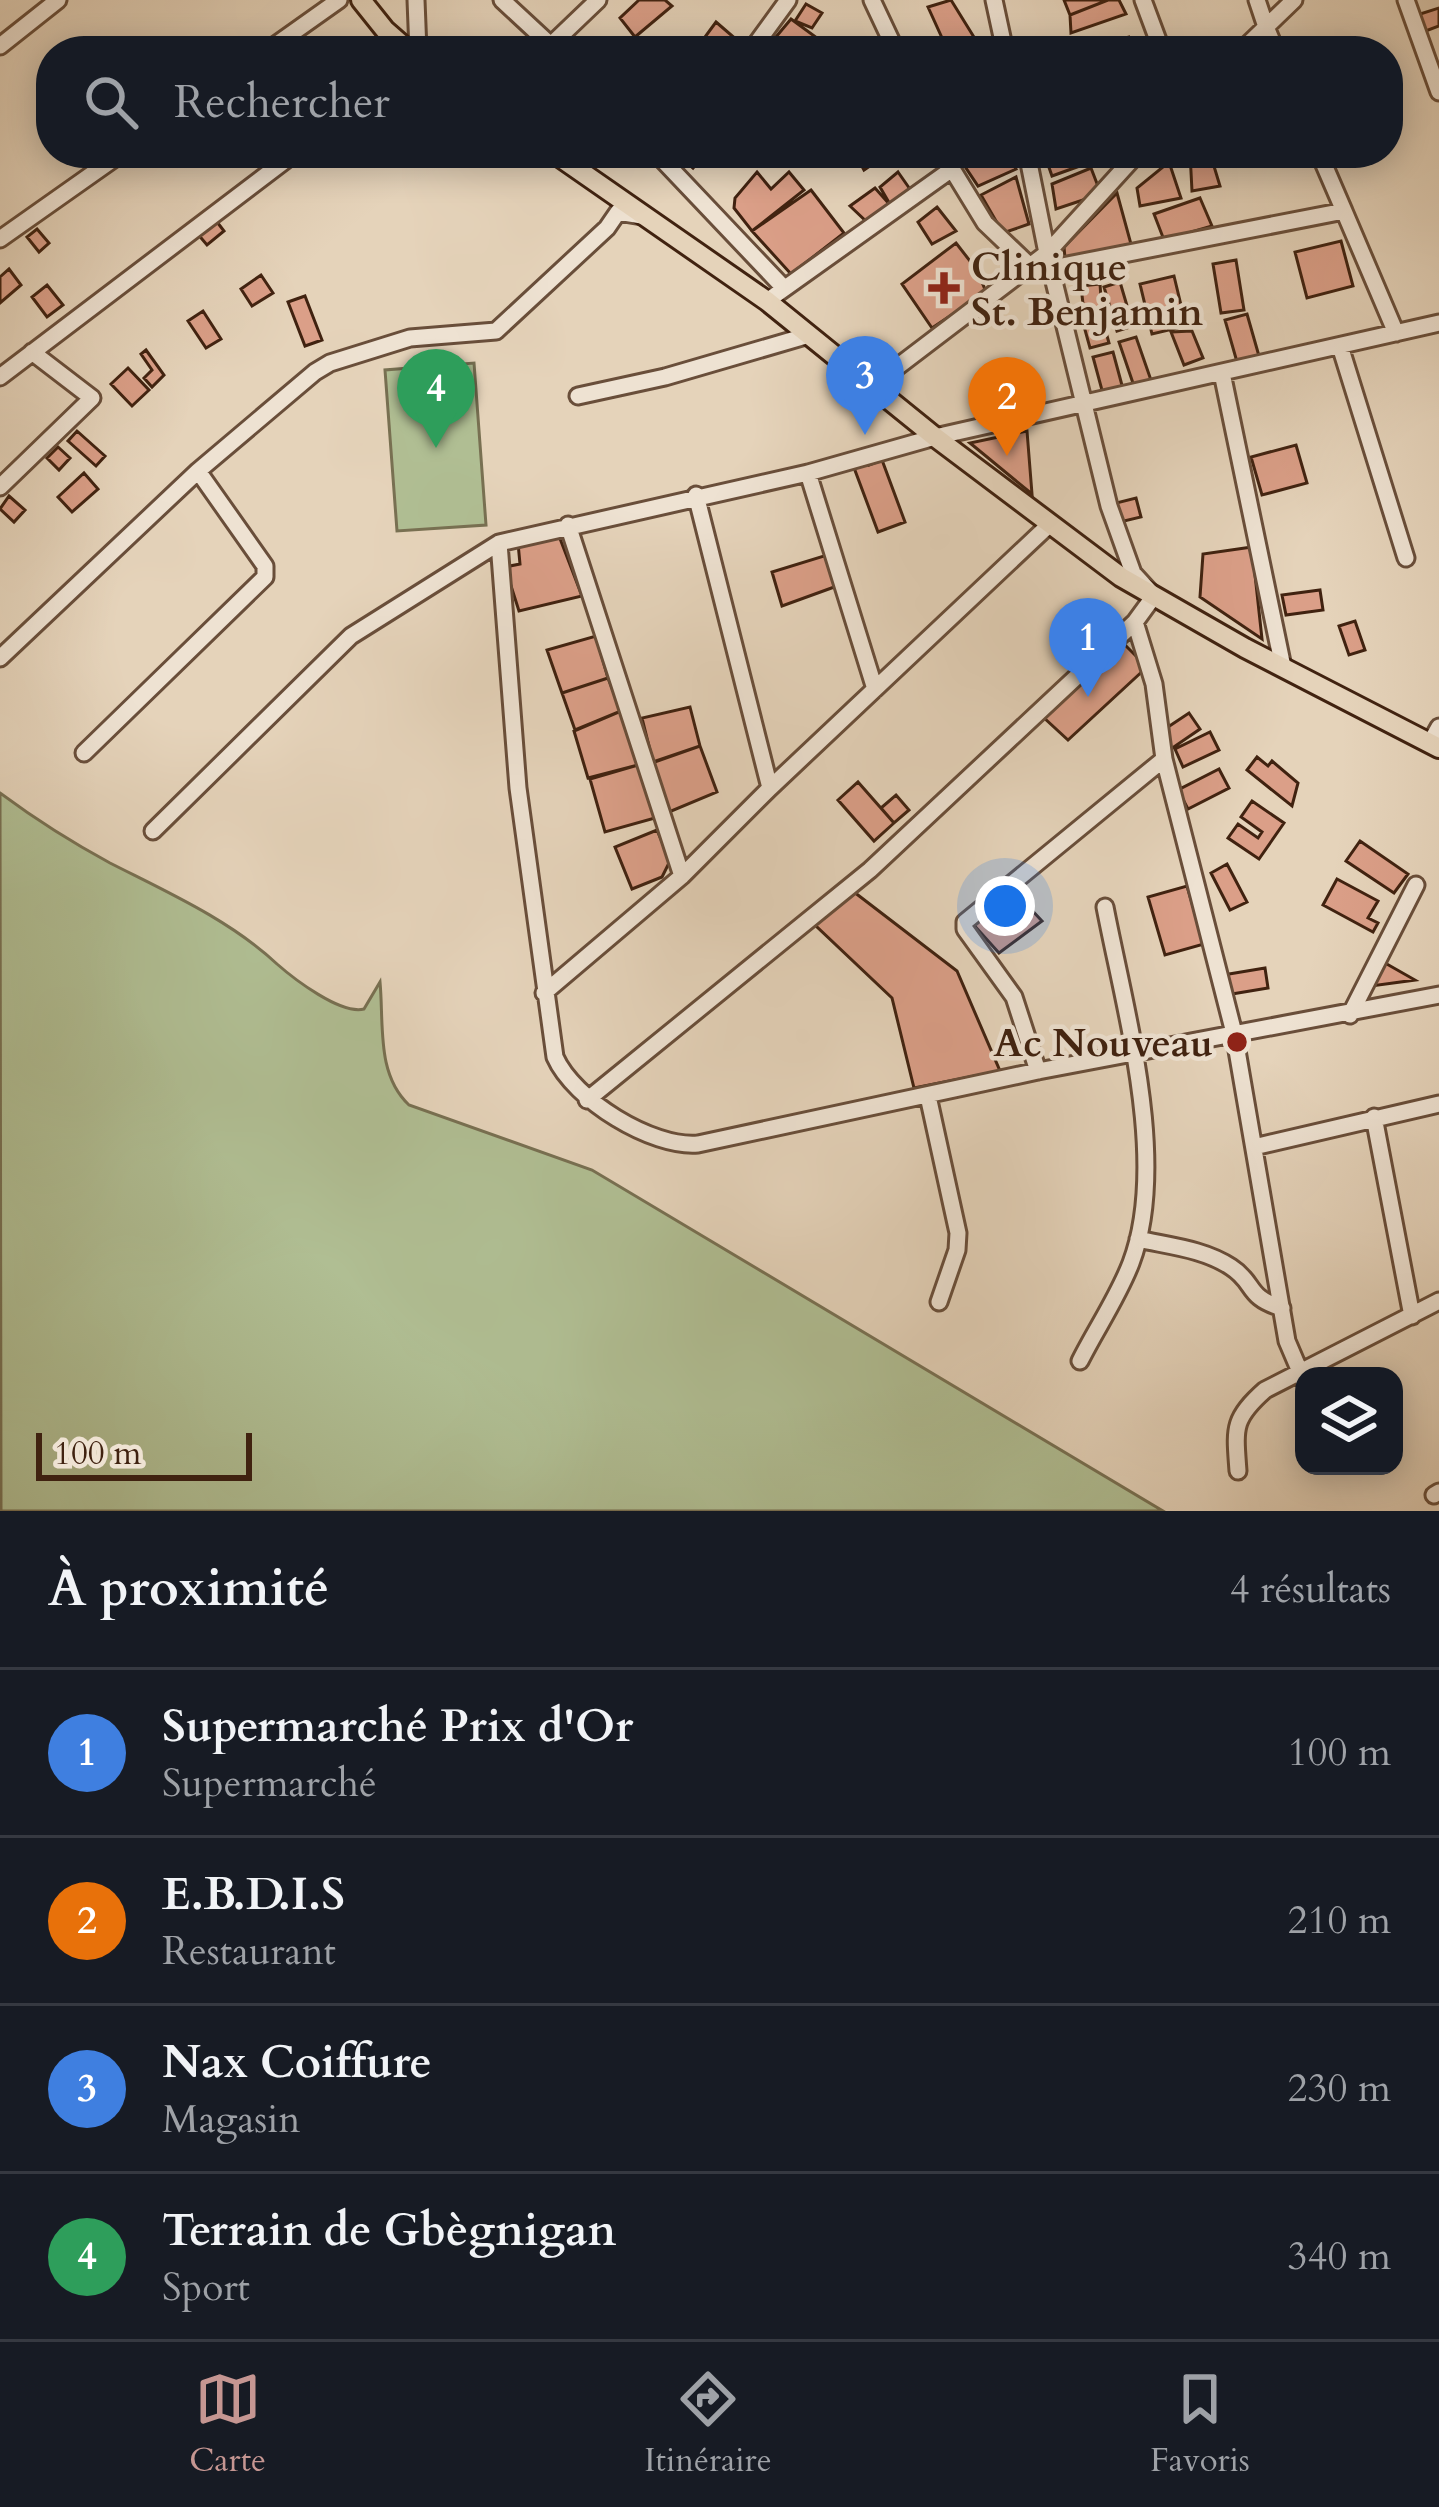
<!DOCTYPE html>
<html lang="fr">
<head>
<meta charset="utf-8">
<style>
	body { margin:0; font-family:Cardo,serif; background:#20242c; color:#f1f3f6 }
	.controls { position:absolute; right:36px; bottom:36px; display:grid; overflow:hidden; border-radius:24px; box-shadow:0 6px 30px #0003 }
	.controls button { width:108px; height:108px; display:grid; place-items:center; padding:0; border:0; border-bottom:3px solid #363941; background:#171b24; color:#f1f3f6; font:60px sans-serif }
	.scale { position:absolute; left:36px; bottom:30px; width:216px; box-sizing:border-box; padding-left:12px; border:6px solid #402210; border-top:0; font-size:33px; line-height:42px; white-space:nowrap; color:#402210; -webkit-text-stroke:9px #eee2d2; paint-order:stroke }
	.you { position:absolute; left:1005px; top:906px; width:42px; height:42px; margin:-30px; border:9px solid #fff; border-radius:50%; background:#1a73e8; box-shadow:0 0 0 18px #1a73e833 }
	.badge { display:grid; place-items:center; width:78px; height:78px; border-radius:50%; background:#c59692; color:#fff; font-size:39px; font-weight:700 }
	.pin { position:absolute; translate:-50% -99px; filter:drop-shadow(0 3px 6px #0008) }
	.pin::after { content:''; position:absolute; top:63px; width:42px; height:36px; background:inherit; clip-path:polygon(0 0,100% 0,50% 100%) }
	.list { margin:0; padding:0; list-style:none }
	h2 { display:flex; justify-content:space-between; align-items:center; height:156px; margin:0; padding:0 48px; font-size:51px }
	h2 small { font-size:39px; font-weight:400; color:#9ea1a6 }
	.list li { display:grid; grid-template-columns:78px 1fr auto; gap:36px; align-items:center; box-sizing:border-box; height:168px; padding:0 48px; border-top:3px solid #363941 }
	.list b { display:block; font-size:45px; white-space:nowrap }
	.list p { margin:0; font-size:39px; white-space:nowrap; color:#9ea1a6 }
	.list em { font-size:39px; font-style:normal; color:#9ea1a6 }
	.icon { flex:none; width:66px; height:66px; fill:none; stroke:currentColor; stroke-width:2; stroke-linecap:round; stroke-linejoin:round }
	.map { position:relative; flex:none; width:1439px; height:1511px; overflow:hidden }
	.search { position:absolute; background:#171b24; box-shadow:0 6px 30px #0003; left:36px; right:36px; top:36px; height:132px; display:flex; align-items:center; gap:30px; box-sizing:border-box; padding:0 42px; border-radius:48px; color:#9ea1a6; font-size:45px }
	.sheet { height:828px; background:#171b24 }
	nav { display:flex; justify-content:space-around; align-items:center; box-sizing:border-box; height:168px; border-top:3px solid #363941; background:#171b24; font-size:33px; color:#9ea1a6 }
	nav a { display:grid; justify-items:center; gap:6px }
	nav .on { color:#c59692 }
	.map>svg:first-child { display:block }
	.green { fill:#b0be93; stroke:#787052; stroke-width:3 }
	.building { fill:#db9f88; stroke:#402210; stroke-width:3 }
	.lines { fill:none; stroke-linecap:round; stroke-linejoin:round }
	.minor-casing { stroke:#694e3a; stroke-width:21 }
	.major-casing { stroke:#402210; stroke-width:24 }
	.minor { stroke:#eee2d2; stroke-width:15 }
	.major { stroke:#e5d3ba; stroke-width:18 }
	.poi-dot { fill:#8f2418; stroke:#eee2d2; stroke-width:4.5 }
	.labels { text-anchor:middle; stroke-width:9; stroke-linejoin:round; paint-order:stroke }
	.poi-label { font-size:39px; font-weight:bold; fill:#402210; stroke:#eee2d2; text-anchor:start }
</style>
</head>
<body>
<div class="map">
<svg width="1439" height="1511" viewBox="0 0 1439 1511">
	<rect width="100%" height="100%" fill="#e5d3ba"/>
	<filter id="stains"><feTurbulence type="fractalNoise" baseFrequency=".00167" numOctaves="4"/><feColorMatrix values="0 0 0 0 .2 0 0 0 0 .09 0 0 0 0 .02 0 0 0 .5 -.17"/></filter>
	<radialGradient id="worn" r=".72"><stop offset=".6" stop-color="#630" stop-opacity="0"/><stop offset="1" stop-color="#630" stop-opacity=".3"/></radialGradient>
	<path class="green" d="M 474,363 L 486,525 L 397,531 L 385,370 Z
		M 0,793 C 35,819 71,842 110,863 C 167,892 230,920 277,964 C 294,979 341,1015 364,1009 L 380,982 C 384,1024 376,1074 409,1105 L 592,1170 L 1163,1511 L 1,1511 Z"/>
	<path class="building" d="M 639,0 L 665,0 L 672,6 L 635,37 L 620,18 Z
		M 951,0 L 977,42 L 963,51 L 948,51 L 928,7 Z
		M 1064,0 L 1108,0 L 1070,15 Z
		M 1108,0 L 1119,0 L 1126,14 L 1071,33 L 1070,15 Z
		M 806,4 L 822,13 L 812,28 L 795,21 Z
		M 1439,8 L 1439,26 L 1423,32 L 1417,15 Z
		M 791,19 L 817,38 L 807,51 L 780,51 L 770,44 Z
		M 716,22 L 737,40 L 730,51 L 713,51 L 702,41 Z
		M 1129,37 L 1137,51 L 1082,50 Z
		M 676,153 L 706,153 L 693,168 Z
		M 855,153 L 889,153 L 864,170 Z
		M 956,153 L 1008,153 L 1016,169 L 978,186 Z
		M 1044,153 L 1084,153 L 1088,163 L 1052,176 Z
		M 1190,153 L 1210,153 L 1220,186 L 1192,191 Z
		M 1169,162 L 1181,198 L 1140,206 L 1137,188 Z
		M 1091,168 L 1101,194 L 1056,209 L 1052,184 Z
		M 757,172 L 771,189 L 789,172 L 804,190 L 752,231 L 734,208 L 735,198 Z
		M 898,172 L 912,192 L 891,206 L 880,187 Z
		M 1016,177 L 1029,224 L 1003,233 L 981,195 Z
		M 875,188 L 891,206 L 868,223 L 850,206 Z
		M 811,190 L 844,233 L 791,274 L 752,231 Z
		M 1117,193 L 1131,244 L 1065,258 L 1064,247 Z
		M 1200,198 L 1212,226 L 1164,240 L 1154,214 Z
		M 937,207 L 956,231 L 932,244 L 918,222 Z
		M 214,218 L 224,231 L 207,245 L 196,232 Z
		M 37,229 L 49,243 L 39,252 L 27,237 Z
		M 1341,241 L 1353,286 L 1307,298 L 1295,252 Z
		M 956,243 L 977,270 L 986,292 L 932,328 L 902,284 Z
		M 1236,260 L 1244,310 L 1221,313 L 1213,264 Z
		M 9,269 L 21,285 L 0,303 L 0,277 Z
		M 261,275 L 273,293 L 252,306 L 241,289 Z
		M 1174,276 L 1186,326 L 1152,334 L 1140,284 Z
		M 1120,282 L 1133,326 L 1117,331 L 1104,287 Z
		M 1100,284 L 1102,312 L 1084,313 L 1081,286 Z
		M 47,285 L 63,305 L 47,317 L 32,297 Z
		M 305,296 L 322,340 L 305,346 L 288,302 Z
		M 203,311 L 221,339 L 206,348 L 188,321 Z
		M 1101,314 L 1109,343 L 1090,348 L 1082,319 Z
		M 1247,314 L 1259,356 L 1237,362 L 1225,320 Z
		M 1192,331 L 1203,358 L 1184,365 L 1171,332 Z
		M 1136,337 L 1152,383 L 1135,389 L 1119,342 Z
		M 146,350 L 164,375 L 152,387 L 144,378 L 152,370 L 141,354 Z
		M 1113,352 L 1123,389 L 1103,394 L 1093,357 Z
		M 128,368 L 149,390 L 132,406 L 111,384 Z
		M 77,431 L 105,456 L 96,466 L 68,441 Z
		M 1027,431 L 1032,494 L 970,443 Z
		M 1296,445 L 1307,483 L 1262,495 L 1251,457 Z
		M 58,447 L 70,458 L 59,470 L 47,458 Z
		M 867,459 L 869,465 L 882,460 L 905,522 L 878,532 L 853,465 Z
		M 84,473 L 98,489 L 72,512 L 58,497 Z
		M 9,496 L 25,510 L 14,522 L 0,509 Z
		M 1136,498 L 1141,517 L 1120,522 L 1116,503 Z
		M 559,536 L 582,596 L 519,611 L 505,567 L 520,564 L 518,543 Z
		M 1252,547 L 1262,639 L 1200,597 L 1203,554 Z
		M 827,555 L 837,586 L 782,606 L 772,572 Z
		M 1320,590 L 1323,610 L 1286,615 L 1282,595 Z
		M 1355,621 L 1365,650 L 1349,655 L 1339,626 Z
		M 596,636 L 608,678 L 562,693 L 547,650 Z
		M 1122,642 L 1147,667 L 1068,740 L 1042,716 Z
		M 608,678 L 621,711 L 575,730 L 562,693 Z
		M 690,707 L 700,746 L 653,762 L 642,718 Z
		M 621,711 L 638,765 L 588,778 L 574,731 Z
		M 1189,713 L 1200,729 L 1168,751 L 1165,729 Z
		M 1210,732 L 1219,750 L 1183,767 L 1175,749 Z
		M 700,746 L 717,792 L 669,812 L 652,763 Z
		M 1257,757 L 1268,766 L 1272,761 L 1298,783 L 1292,806 L 1247,770 Z
		M 638,765 L 655,818 L 605,832 L 590,779 Z
		M 1219,769 L 1229,788 L 1188,809 L 1178,790 Z
		M 858,782 L 894,823 L 874,841 L 838,800 Z
		M 896,795 L 909,810 L 894,823 L 881,808 Z
		M 1252,801 L 1284,823 L 1259,859 L 1228,838 L 1238,824 L 1258,838 L 1262,832 L 1241,817 Z
		M 657,830 L 670,861 L 662,877 L 632,889 L 615,847 Z
		M 1360,841 L 1408,874 L 1394,893 L 1346,861 Z
		M 1227,864 L 1247,902 L 1230,910 L 1211,873 Z
		M 1337,879 L 1378,901 L 1368,918 L 1378,923 L 1373,932 L 1323,905 Z
		M 1187,886 L 1204,944 L 1165,955 L 1148,897 Z
		M 1012,889 L 1042,921 L 999,953 L 972,923 Z
		M 854,892 L 957,971 L 1000,1071 L 914,1088 L 892,998 L 815,925 Z
		M 1378,959 L 1415,980 L 1364,987 Z
		M 1265,968 L 1268,988 L 1226,995 L 1223,975 Z"/>
	<g class="lines">
		<g class="minor-casing">
			<path id="minor" d="M 416,0 L 418,51
				M 502,0 L 557,51
				M 872,0 L 896,51
				M 994,0 L 1005,51
				M 1143,0 L 1162,51
				M 1257,0 L 1266,27 L 1294,0
				M 1406,0 L 1439,92
				M 551,45 L 598,0
				M 0,46 L 58,0
				M 267,51 L 339,0
				M 751,51 L 788,0
				M 1241,51 L 1266,27 L 1276,51
				M 656,153 L 784,288
				M 1027,153 L 1047,253 L 1138,153
				M 1319,153 L 1344,211
				M 0,239 L 122,153
				M 1052,268 L 1344,211 L 1396,333
				M 767,301 L 952,169 L 985,223 L 1030,266
				M 1340,346 L 1406,558
				M 1222,373 L 1283,667
				M 0,377 L 295,153
				M 578,396 L 665,377 L 809,335
				M 808,473 L 875,689
				M 0,487 L 92,398 L 32,352
				M 696,495 L 770,788
				M 568,525 L 682,876
				M 499,543 L 518,788 L 555,1057 C 574,1100 652,1148 698,1144 L 1038,1071 L 1439,995
				M 1135,622 L 1154,684 L 1164,759 L 1234,1033 L 1287,1341 L 1304,1381
				M 0,658 L 198,471 L 315,372 L 330,363 L 410,338 L 496,331 L 607,228 L 618,212 L 642,216
				M 1430,743 L 1439,727
				M 84,753 L 265,577 L 265,566 L 198,471
				M 153,831 L 351,636 L 499,543 L 808,473 L 935,437 L 1439,323
				M 544,993 L 682,876 L 770,788 L 1050,524
				M 1350,1015 L 1416,885
				M 1038,1071 L 1014,997 L 965,929 L 965,922 L 1164,759
				M 928,1096 L 958,1233 L 957,1250 L 939,1302
				M 587,1100 L 870,870 L 1135,622 L 1154,596 L 1133,573 L 1109,506 L 1047,253 L 871,387
				M 1374,1117 L 1412,1316
				M 1254,1147 L 1439,1104
				M 1138,1239 C 1169,1246 1204,1249 1231,1267 C 1256,1283 1245,1297 1282,1308
				M 1080,1361 C 1096,1329 1118,1297 1131,1263 C 1169,1163 1125,1011 1105,907
				M 1238,1471 C 1235,1429 1232,1419 1265,1390 L 1439,1301
				M 1434,1495 L 1439,1492"/>
		</g>
		<g class="major-casing">
			<path id="major" d="M 361,0 L 385,30 L 409,51
				M 554,153 L 767,301 L 935,437 L 1121,577 L 1245,648 L 1439,748"/>
		</g>
		<use href="#minor" class="minor"/>
		<use href="#major" class="major"/>
	</g>
	<g class="poi-dot">
		<path d="M938 270h12v12h12v12h-12v12h-12v-12h-12v-12h12z"/>
		<circle cx="1237" cy="1042" r="12"/>
	</g>
	<g class="labels">
		<g class="poi-label">
			<text x="971" y="280">Clinique<tspan x="971" dy="45">St. Benjamin</tspan></text>
			<text x="1213" y="1056" text-anchor="end">Ac Nouveau</text>
		</g>
	</g>
	<rect width="100%" height="100%" filter="url(#stains)"/>
	<rect width="100%" height="100%" fill="url(#worn)"/>
</svg>
<div class="controls">
<button><svg class="icon" aria-label="layers" viewBox="0 0 24 24"><path d="M12 4l9 5-9 5-9-5zM3 14l9 5 9-5"/></svg></button>
</div>
<div class="scale">100 m</div>
<div class="you"></div>
<div class="pin badge" style="left:1088px;top:697px;background:#3f7fe0">1</div>
<div class="pin badge" style="left:1007px;top:456px;background:#e8710a">2</div>
<div class="pin badge" style="left:865px;top:435px;background:#3f7fe0">3</div>
<div class="pin badge" style="left:436px;top:448px;background:#2e9e5b">4</div>
<div class="search"><svg class="icon" aria-label="search" viewBox="0 0 24 24"><circle cx="10" cy="10" r="6"/><path d="M15 15l6 6"/></svg>Rechercher</div>
</div>
<section class="sheet">
<h2>À proximité<small>4 résultats</small></h2>
<ul class="list">
<li><span class="badge" style="background:#3f7fe0">1</span><div><b>Supermarché Prix d'Or</b><p>Supermarché</p></div><em>100 m</em></li>
<li><span class="badge" style="background:#e8710a">2</span><div><b>E.B.D.I.S</b><p>Restaurant</p></div><em>210 m</em></li>
<li><span class="badge" style="background:#3f7fe0">3</span><div><b>Nax Coiffure</b><p>Magasin</p></div><em>230 m</em></li>
<li><span class="badge" style="background:#2e9e5b">4</span><div><b>Terrain de Gbègnigan</b><p>Sport</p></div><em>340 m</em></li>
</ul>
</section>
<nav>
<a class="on"><svg class="icon" aria-label="map" viewBox="0 0 24 24"><path d="M3 6l6-2 6 2 6-2v14l-6 2-6-2-6 2zM9 4v14M15 6v14"/></svg>Carte</a>
<a><svg class="icon" aria-label="directions" viewBox="0 0 24 24"><path d="M12 3l9 9-9 9-9-9zM9 14v-3h6M13 9l2 2-2 2"/></svg>Itinéraire</a>
<a><svg class="icon" aria-label="saved" viewBox="0 0 24 24"><path d="M7 4h10v16l-5-4-5 4z"/></svg>Favoris</a>
</nav>
</body>
</html>
